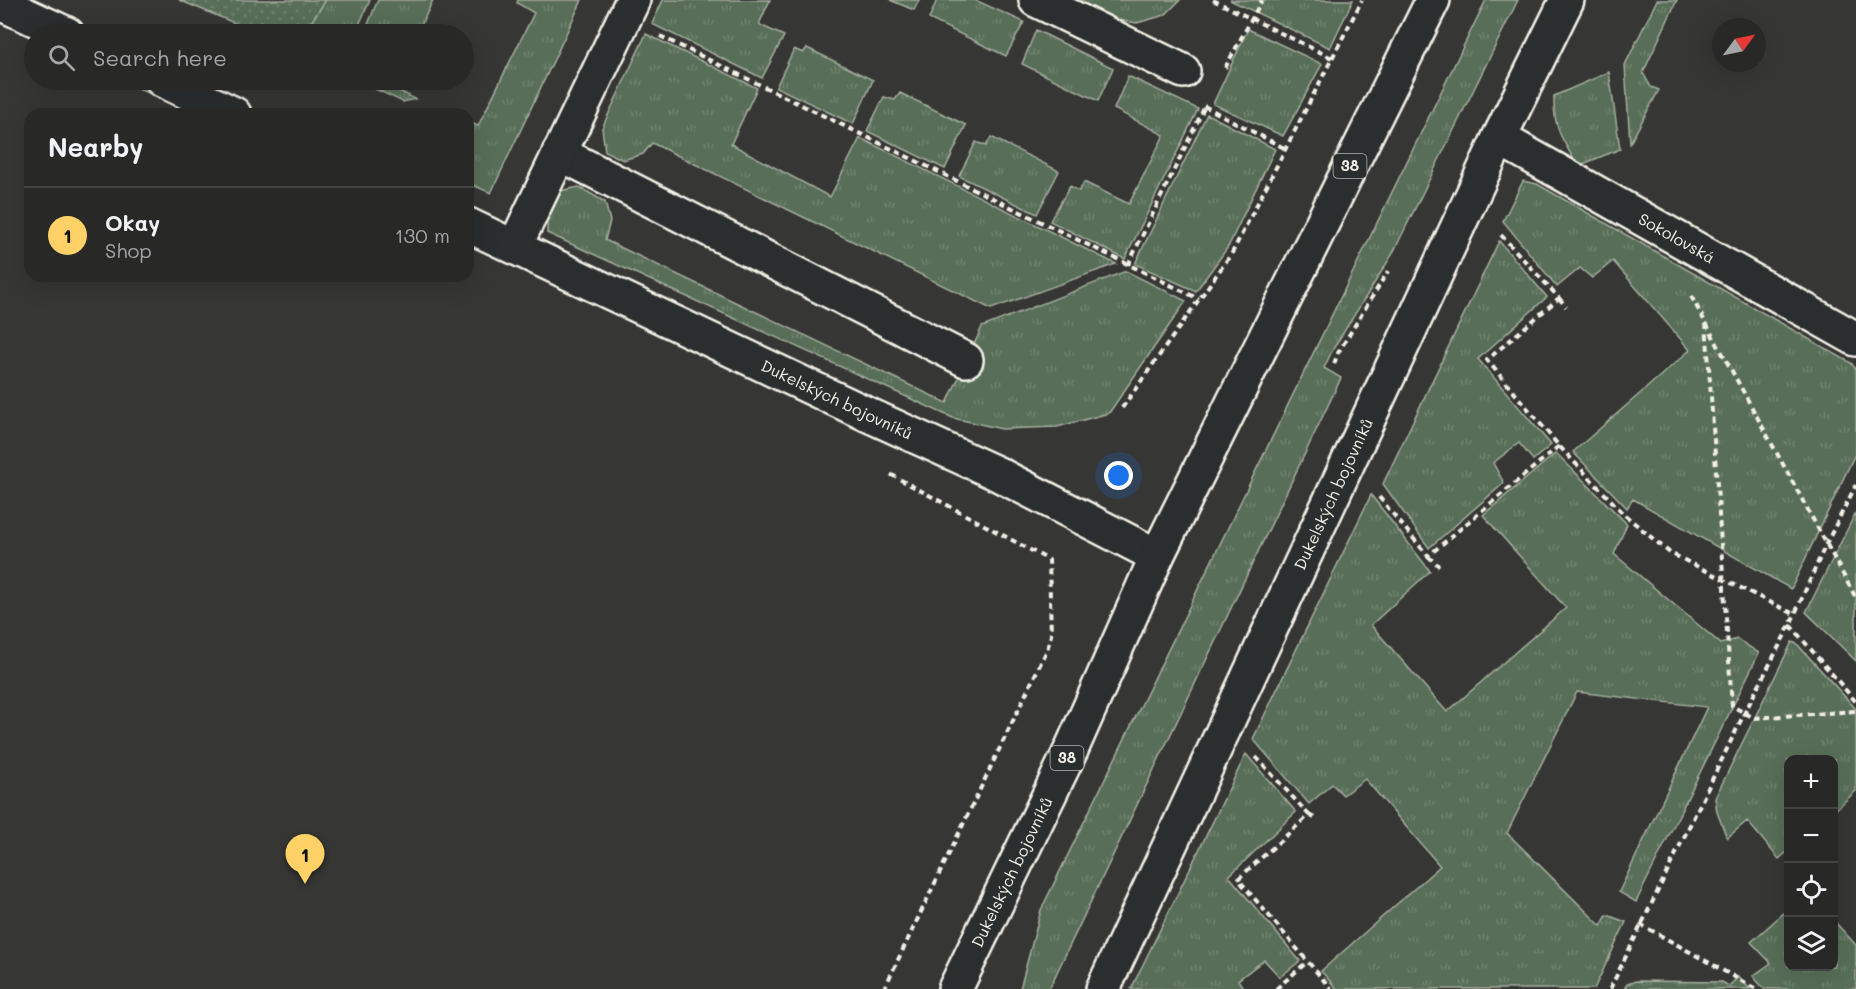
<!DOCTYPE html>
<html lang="en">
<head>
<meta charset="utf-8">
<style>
	body { margin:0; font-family:Mali,sans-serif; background:#343433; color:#f1f3f6 }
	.controls { position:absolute; right:18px; bottom:18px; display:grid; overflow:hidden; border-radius:12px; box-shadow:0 6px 24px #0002 }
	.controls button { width:54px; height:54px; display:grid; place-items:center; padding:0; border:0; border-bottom:2px solid #444; background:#282827; color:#f1f3f6; font:30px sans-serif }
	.compass { position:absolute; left:1712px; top:18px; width:54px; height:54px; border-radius:50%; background:#282827; box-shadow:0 6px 24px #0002; rotate:57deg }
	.you { position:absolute; left:1119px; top:476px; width:21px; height:21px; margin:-15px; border:4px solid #fff; border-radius:50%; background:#1a73e8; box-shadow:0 0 0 9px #1a73e833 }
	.badge { display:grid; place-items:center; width:39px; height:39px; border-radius:50%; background:#ffd166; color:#111; font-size:20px; font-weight:700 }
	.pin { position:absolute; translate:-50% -50px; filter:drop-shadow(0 2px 3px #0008) }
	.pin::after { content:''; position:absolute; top:32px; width:21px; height:18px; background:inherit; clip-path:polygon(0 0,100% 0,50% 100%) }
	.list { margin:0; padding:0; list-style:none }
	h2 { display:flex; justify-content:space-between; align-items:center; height:78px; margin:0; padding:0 24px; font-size:26px }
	h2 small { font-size:20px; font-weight:400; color:#a5a6a7 }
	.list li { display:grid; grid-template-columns:39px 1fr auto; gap:18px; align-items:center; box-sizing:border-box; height:96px; padding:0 24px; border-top:2px solid #444 }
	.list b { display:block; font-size:22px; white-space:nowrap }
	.list p { margin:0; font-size:20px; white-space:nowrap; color:#a5a6a7 }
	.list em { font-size:20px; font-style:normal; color:#a5a6a7 }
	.icon { flex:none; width:33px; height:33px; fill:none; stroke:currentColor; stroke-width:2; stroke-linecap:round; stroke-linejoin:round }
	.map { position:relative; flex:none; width:1856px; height:989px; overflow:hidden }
	.search { position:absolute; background:#282827; box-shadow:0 6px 24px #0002; left:24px; top:24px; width:450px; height:66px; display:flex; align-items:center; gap:15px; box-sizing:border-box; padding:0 21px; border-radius:33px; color:#a5a6a7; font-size:22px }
	.panel { position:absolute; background:#282827; box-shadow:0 6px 24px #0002; left:24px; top:108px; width:450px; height:174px; border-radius:18px }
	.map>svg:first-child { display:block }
	.grass { fill:url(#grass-tufts); stroke:#a6b0a0; stroke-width:1.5 }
	.garden { fill:url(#garden-dots); stroke:#a6b0a0; stroke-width:1.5 }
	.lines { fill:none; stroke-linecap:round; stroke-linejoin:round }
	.minor-casing { stroke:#f4f1e8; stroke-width:38 }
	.major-casing { stroke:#f4f1e8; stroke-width:38 }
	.path { stroke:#f4f1e8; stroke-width:4; stroke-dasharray:6 4.5; stroke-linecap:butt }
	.minor { stroke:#2a2d2e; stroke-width:33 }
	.major { stroke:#2a2d2e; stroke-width:33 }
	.labels { text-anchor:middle; stroke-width:6; stroke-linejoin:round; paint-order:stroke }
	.shield { fill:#2a2d2e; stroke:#b7b6b0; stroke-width:1.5 }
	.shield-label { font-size:15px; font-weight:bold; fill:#f4f1e8 }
	.street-label { font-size:16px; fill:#f4f1e8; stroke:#2a2d2e }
</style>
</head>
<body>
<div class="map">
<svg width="1856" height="989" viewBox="0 0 1856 989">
	<defs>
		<pattern id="grass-tufts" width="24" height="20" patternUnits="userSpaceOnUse" patternTransform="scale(1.5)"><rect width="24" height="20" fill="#596e59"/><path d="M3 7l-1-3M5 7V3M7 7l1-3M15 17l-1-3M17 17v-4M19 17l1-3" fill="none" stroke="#718371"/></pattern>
		<pattern id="garden-dots" width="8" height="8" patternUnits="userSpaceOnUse" patternTransform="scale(1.5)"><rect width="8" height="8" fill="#596e59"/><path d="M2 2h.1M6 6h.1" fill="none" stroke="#718371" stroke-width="1.8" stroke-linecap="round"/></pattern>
	</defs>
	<rect width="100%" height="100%" fill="#363634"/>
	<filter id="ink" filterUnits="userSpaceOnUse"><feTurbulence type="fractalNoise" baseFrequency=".0167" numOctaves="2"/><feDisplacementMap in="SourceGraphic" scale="12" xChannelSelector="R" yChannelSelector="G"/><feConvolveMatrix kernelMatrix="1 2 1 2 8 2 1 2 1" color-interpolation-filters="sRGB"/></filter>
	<g filter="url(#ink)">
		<path class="grass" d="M 323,0 L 370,0 L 355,34 L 301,34 Z
			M 378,0 L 433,0 L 417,34 L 364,34 Z
			M 518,0 L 582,0 L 491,193 L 468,183 L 468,122 L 478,126 L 534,13 L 517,3 Z
			M 663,0 L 770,0 L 760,22 L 760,25 L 784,36 L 762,78 L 652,24 Z
			M 890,0 L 919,0 L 914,10 Z
			M 937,0 L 975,0 L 1024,22 L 1006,56 L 929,19 Z
			M 1069,0 L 1180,0 L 1165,15 L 1137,23 L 1106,18 Z
			M 1230,0 L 1353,0 L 1330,48 Z
			M 1486,0 L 1518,0 L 1392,255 L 1333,349 L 1324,368 L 1341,378 L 1049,989 L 1020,989 L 1041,910 Z
			M 1657,0 L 1677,0 L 1643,73 L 1651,87 L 1659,90 L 1630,143 L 1625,65 Z
			M 1248,29 L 1322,64 L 1283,136 L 1213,104 Z
			M 1036,30 L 1113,68 L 1098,101 L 1022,64 Z
			M 646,34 L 757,88 L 731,144 L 830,197 L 860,138 L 1116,264 L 991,309 L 652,143 L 643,154 L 623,160 L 605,151 L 602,128 Z
			M 807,48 L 873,80 L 853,124 L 776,87 L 794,49 L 803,53 Z
			M 1609,72 L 1620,149 L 1578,166 C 1562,139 1553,128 1554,96 Z
			M 1128,76 L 1198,109 L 1125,259 L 1050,221 L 1070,186 L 1079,191 L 1084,182 L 1129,204 L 1164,135 L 1114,109 Z
			M 122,80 L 143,80 L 210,114 L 191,114 Z
			M 356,80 L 395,80 L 394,88 L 415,99 L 403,102 Z
			M 900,93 L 966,125 L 945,169 L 867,131 L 884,97 L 895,100 Z
			M 1207,114 L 1275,149 L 1228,247 L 1196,291 L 1135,264 Z
			M 991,137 L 1059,171 L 1037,214 L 959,176 L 976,142 L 986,146 Z
			M 1523,181 L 1537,184 L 1851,363 L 1856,369 L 1856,452 L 1791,589 L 1633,499 L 1627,508 L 1573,452 L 1690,350 L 1613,261 L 1592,278 L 1580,268 L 1557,287 L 1503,221 Z
			M 579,187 L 605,202 L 610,221 L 605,240 L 947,403 L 982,327 L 1126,271 L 1186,301 L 1109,413 L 1057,427 L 1002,429 L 953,418 L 547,233 L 547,210 L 555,192 Z
			M 1499,241 L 1547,297 L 1478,359 L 1551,445 L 1533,460 L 1519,443 L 1493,463 L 1504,483 L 1429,548 L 1383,484 Z
			M 1556,453 L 1627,524 L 1614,554 L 1721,644 L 1737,639 L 1759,653 L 1636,902 L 1619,892 L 1707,707 L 1577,692 L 1507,833 L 1601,926 L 1607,915 L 1626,922 L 1594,989 L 1337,989 L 1321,971 L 1440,866 L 1365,779 L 1343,795 L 1332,784 L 1309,804 L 1253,739 L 1371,495 L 1430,571 L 1371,625 L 1447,712 L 1566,608 L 1483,515 Z
			M 1856,512 L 1856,661 L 1806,612 Z
			M 1792,642 L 1797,644 L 1856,709 L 1856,791 L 1834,811 L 1834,760 L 1788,760 L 1788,851 L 1779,859 L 1747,821 L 1727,838 L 1717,812 L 1715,798 Z
			M 1246,754 L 1296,812 L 1229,876 L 1300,961 L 1280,977 L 1264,960 L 1238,980 L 1244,989 L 1131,989 Z
			M 1788,909 L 1788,966 L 1834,966 L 1834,921 L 1856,945 L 1856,989 L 1764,989 L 1753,976 L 1771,963 L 1751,942 Z
			M 1738,977 L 1750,989 L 1624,989 L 1627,984 L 1636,981 L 1722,982 L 1729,986 Z"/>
		<path class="garden" d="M 179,0 L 326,0 L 303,34 L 261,34 Z"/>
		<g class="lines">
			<g class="minor-casing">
				<g id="minor">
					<path d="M 1036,0 L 1183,71"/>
					<path d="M 0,3 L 67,34"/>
					<path d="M 162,80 L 234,114"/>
					<path id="s1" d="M 1499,138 L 1856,339"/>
					<path d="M 559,153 L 966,360"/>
					<path id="s2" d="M 468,225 L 869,415 L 996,473 L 1157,556"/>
					<path d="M 515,246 L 633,0"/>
					<path id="s3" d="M 1103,989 L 1499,138 L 1567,0"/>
				</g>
			</g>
			<g class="major-casing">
				<g id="major">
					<path id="s4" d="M 955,989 L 1071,750 L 1157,556 L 1433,0"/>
				</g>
			</g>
			<path class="path" d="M 1213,0 L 1332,58
				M 660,36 L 1199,299
				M 1225,68 L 1262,0
				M 1204,106 L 1284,148
				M 1501,235 L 1559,298 L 1487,360 L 1559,446 L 1626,516 L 1670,553 L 1794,614
				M 1128,265 L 1205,106
				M 1691,296 L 1856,598
				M 1559,298 L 1566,307
				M 1706,323 L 1732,706 L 1754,718 L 1856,711
				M 1334,364 L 1338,353 L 1388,271
				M 1122,408 L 1232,253 L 1362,0
				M 1379,497 L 1428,556 L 1559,446
				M 1428,556 L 1439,566
				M 1790,625 L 1856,702
				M 1256,757 L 1309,815 L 1238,879 L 1331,989
				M 1309,815 L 1318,820
				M 1640,924 L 1756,989
				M 884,989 L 1047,650 L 1051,635 L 1049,560 L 890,474
				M 1276,989 L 1307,962
				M 1610,989 L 1744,714 L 1790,625 L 1826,544 L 1856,485"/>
			<use href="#minor" class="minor"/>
			<use href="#major" class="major"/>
		</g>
	</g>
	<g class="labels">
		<g class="shield">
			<rect x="1333.5" y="154" width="33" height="24" rx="4.5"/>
			<rect x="1050.5" y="746" width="33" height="24" rx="4.5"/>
		</g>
		<g class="shield-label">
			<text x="1350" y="171">38</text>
			<text x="1067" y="763">38</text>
		</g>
		<g class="street-label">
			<text dy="6" stroke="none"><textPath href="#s1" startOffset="204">Sokolovská</textPath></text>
			<text dy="6" stroke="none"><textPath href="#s2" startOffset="408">Dukelských bojovníků</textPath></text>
			<text dy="6" stroke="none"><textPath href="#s3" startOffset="546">Dukelských bojovníků</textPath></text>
			<text dy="6" stroke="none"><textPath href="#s4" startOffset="130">Dukelských bojovníků</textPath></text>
		</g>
	</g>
</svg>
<div class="controls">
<button>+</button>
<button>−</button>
<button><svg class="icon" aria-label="locate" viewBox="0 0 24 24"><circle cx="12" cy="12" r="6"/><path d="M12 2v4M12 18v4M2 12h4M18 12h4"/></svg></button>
<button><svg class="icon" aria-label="layers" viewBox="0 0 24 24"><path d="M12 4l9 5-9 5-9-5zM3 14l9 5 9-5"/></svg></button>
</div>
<svg class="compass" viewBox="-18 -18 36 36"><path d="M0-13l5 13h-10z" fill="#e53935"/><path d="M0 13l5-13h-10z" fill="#a5a6a7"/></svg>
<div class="you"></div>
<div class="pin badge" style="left:305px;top:884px">1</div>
<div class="search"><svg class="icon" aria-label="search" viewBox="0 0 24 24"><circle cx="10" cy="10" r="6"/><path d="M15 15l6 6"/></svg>Search here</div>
<section class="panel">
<h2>Nearby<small></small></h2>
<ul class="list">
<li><span class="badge">1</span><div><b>Okay</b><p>Shop</p></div><em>130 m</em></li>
</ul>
</section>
</div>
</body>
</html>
